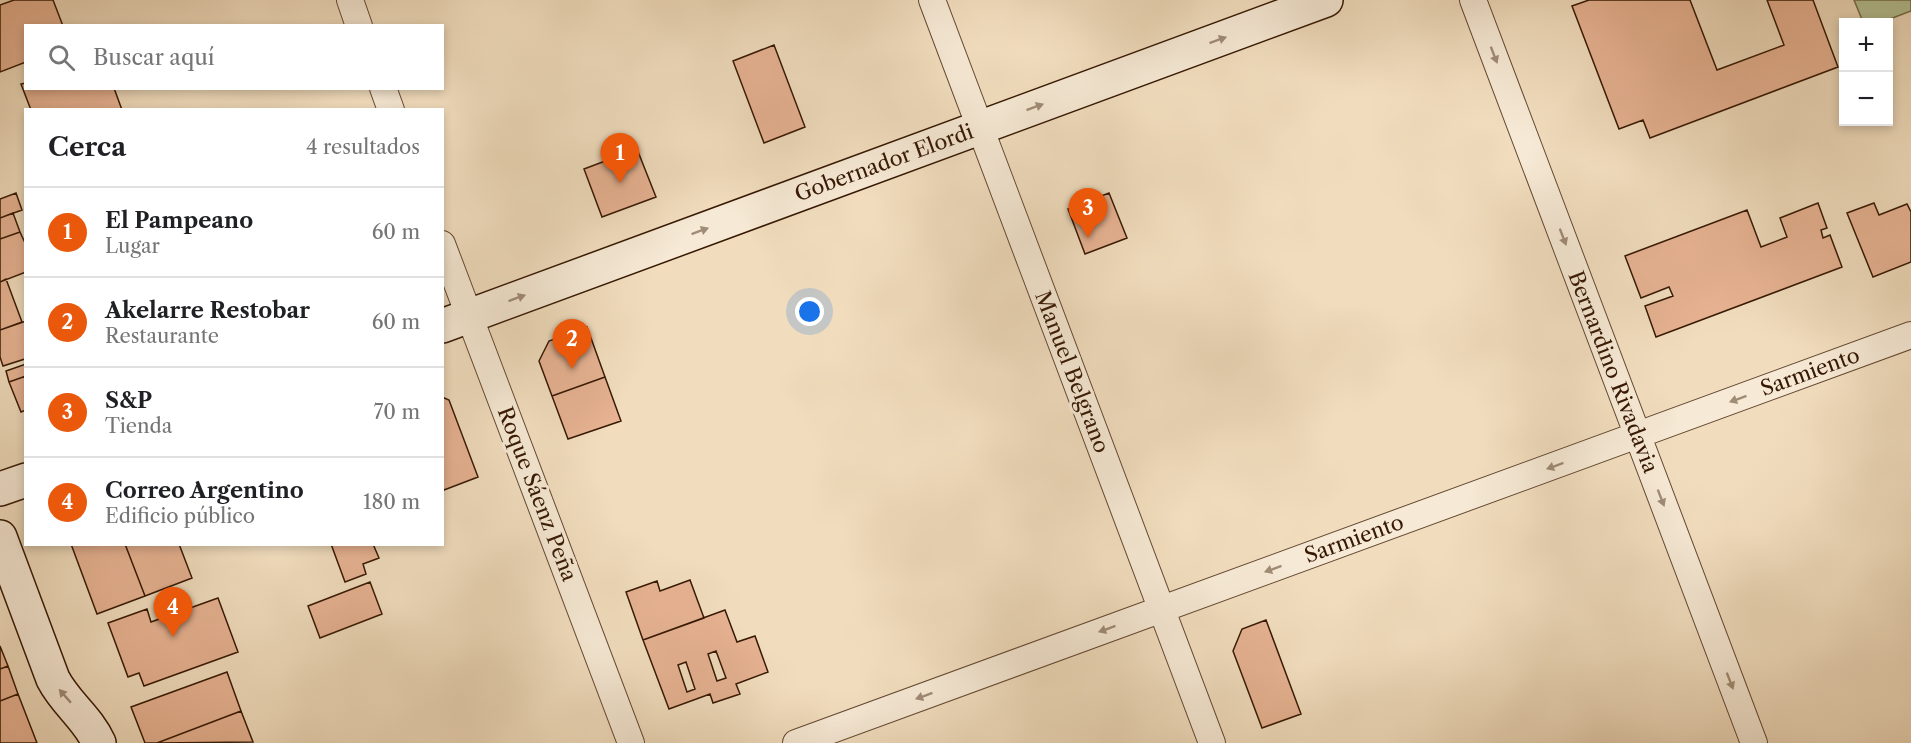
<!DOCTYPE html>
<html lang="es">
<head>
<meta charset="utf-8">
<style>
	body { margin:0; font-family:"Libre Caslon Text",serif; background:#f2f2f2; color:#202124 }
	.controls { position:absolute; right:18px; top:18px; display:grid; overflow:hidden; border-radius:0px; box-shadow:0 3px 9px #0003 }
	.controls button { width:54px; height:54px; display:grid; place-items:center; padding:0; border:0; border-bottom:2px solid #e0e0e0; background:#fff; color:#202124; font:30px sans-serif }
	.you { position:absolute; left:810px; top:312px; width:21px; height:21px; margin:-15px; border:4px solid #fff; border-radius:50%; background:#1a73e8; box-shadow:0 0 0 9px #1a73e833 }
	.badge { display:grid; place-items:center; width:39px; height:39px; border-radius:50%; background:#ea580c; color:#fff; font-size:20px; font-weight:700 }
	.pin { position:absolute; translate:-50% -50px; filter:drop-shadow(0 2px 3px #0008) }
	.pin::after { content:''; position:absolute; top:32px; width:21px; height:18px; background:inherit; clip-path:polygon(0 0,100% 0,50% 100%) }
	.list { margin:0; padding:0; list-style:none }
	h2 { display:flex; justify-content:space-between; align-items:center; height:78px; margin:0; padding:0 24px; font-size:26px }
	h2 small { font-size:20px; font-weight:400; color:#757577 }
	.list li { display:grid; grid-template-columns:39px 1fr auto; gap:18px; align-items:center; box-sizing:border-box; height:90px; padding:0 24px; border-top:2px solid #e0e0e0 }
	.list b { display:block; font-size:22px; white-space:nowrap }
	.list p { margin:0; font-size:20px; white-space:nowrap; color:#757577 }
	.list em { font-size:20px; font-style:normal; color:#757577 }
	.icon { flex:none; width:33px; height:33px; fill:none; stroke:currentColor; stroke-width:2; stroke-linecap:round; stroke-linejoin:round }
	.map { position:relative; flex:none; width:1911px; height:743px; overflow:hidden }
	.search { position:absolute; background:#fff; box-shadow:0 3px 9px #0003; left:24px; top:24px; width:420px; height:66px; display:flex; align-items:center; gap:15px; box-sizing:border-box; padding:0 21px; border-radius:0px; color:#757577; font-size:22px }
	.panel { position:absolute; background:#fff; box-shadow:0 3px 9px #0003; left:24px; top:108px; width:420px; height:438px; border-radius:0px }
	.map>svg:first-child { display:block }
	.green { fill:#b5c295; stroke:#766d4c; stroke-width:1.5 }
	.building { fill:#e7b393; stroke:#361803; stroke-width:1.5; fill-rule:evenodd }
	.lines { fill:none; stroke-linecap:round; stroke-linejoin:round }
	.street-casing { stroke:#654932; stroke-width:28 }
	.secondary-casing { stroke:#361803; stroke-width:36 }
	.street { stroke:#f6e9d5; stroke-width:26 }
	.secondary { stroke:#f6e9d5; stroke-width:33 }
	.oneway { fill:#a08b76 }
	.labels { text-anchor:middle; stroke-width:6; stroke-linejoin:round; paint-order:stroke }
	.street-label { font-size:21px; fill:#361803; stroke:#f6e9d5 }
</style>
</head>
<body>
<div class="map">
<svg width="1911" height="743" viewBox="0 0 1911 743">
	<rect width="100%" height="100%" fill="#f1ddbe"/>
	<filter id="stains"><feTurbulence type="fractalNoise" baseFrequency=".00333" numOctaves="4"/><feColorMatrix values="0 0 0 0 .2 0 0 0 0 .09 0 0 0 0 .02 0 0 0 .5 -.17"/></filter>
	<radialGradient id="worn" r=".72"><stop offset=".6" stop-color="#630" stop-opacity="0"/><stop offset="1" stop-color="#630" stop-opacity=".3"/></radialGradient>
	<path class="green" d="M 1854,0 L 1911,0 L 1911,11 L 1882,22 L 1863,22 Z"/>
	<path class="building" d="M 14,0 L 53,0 L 63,26 L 26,26 L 26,62 L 0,72 L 0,5 Z
		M 1589,0 L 1690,0 L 1717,70 L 1784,45 L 1767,0 L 1813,0 L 1838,67 L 1650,138 L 1643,120 L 1619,129 L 1572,6 Z
		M 774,45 L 805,127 L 764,143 L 733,61 Z
		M 26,83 L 26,88 L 114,88 L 122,110 L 31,110 L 21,84 Z
		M 637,149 L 656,197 L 602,217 L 584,169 Z
		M 16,193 L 22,210 L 0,218 L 0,199 Z
		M 1109,193 L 1127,238 L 1085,254 L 1068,209 Z
		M 1818,203 L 1827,228 L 1821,230 L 1823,238 L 1830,235 L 1842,267 L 1656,337 L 1645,306 L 1673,296 L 1669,287 L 1641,298 L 1625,256 L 1747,210 L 1761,247 L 1787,237 L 1780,218 Z
		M 1874,203 L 1879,215 L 1907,204 L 1911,212 L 1911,262 L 1873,277 L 1847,213 Z
		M 13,213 L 20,232 L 0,239 L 0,218 Z
		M 20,232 L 26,245 L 26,272 L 0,282 L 0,239 Z
		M 6,279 L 22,322 L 0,330 L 0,282 Z
		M 26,321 L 26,361 L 25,359 L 3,366 L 0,357 L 0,330 Z
		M 587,327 L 605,377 L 552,396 L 539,361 L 549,341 Z
		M 26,364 L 26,376 L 9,382 L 6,371 Z
		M 26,376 L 26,410 L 21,412 L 9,382 Z
		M 605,377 L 621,421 L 568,439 L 552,396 Z
		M 442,397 L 449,400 L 478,477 L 444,490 L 442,485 Z
		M 71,544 L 125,544 L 145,596 L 97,614 Z
		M 125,544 L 179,544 L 192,578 L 145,596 Z
		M 331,544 L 373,544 L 379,558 L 363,564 L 366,574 L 345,582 Z
		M 690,580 L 704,618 L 643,640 L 626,592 L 657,581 L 660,591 Z
		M 370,582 L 382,614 L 320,638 L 308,606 Z
		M 218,598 L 238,652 L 144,686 L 139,673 L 128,677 L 108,623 L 147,609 L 151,622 Z
		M 725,610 L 737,642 L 755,636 L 768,672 L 736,684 L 740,694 L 713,703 L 710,694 L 669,709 L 643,640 ZM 716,651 L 726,678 L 717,681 L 708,654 ZM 686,662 L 695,689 L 687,692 L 678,665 Z
		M 1266,620 L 1301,714 L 1262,728 L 1233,651 L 1242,629 Z
		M 0,646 L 8,666 L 0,669 Z
		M 8,666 L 18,694 L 0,701 L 0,669 Z
		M 227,672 L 241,711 L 157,743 L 145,743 L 131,707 Z
		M 18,694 L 37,743 L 0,743 L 0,701 Z
		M 241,711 L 253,742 L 157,743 Z"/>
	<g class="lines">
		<g class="street-casing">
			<path id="street" d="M 350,0 L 359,26
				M 932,0 L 1212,743
				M 1473,0 L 1754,743
				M 383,88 L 391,110
				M 442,244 L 631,743
				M 796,743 L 1911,335"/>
		</g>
		<g class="secondary-casing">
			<path id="secondary" d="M 442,326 L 1326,0
				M 0,489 L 26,480
				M 0,537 L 53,679 C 66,704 87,717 99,743"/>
		</g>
		<use href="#street" class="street"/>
		<use href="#secondary" class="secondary"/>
	</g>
	<defs><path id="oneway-solid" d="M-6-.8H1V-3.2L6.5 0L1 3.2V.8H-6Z" transform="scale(1.5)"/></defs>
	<g class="oneway">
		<use href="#oneway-solid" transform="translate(1218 40) rotate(-20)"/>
		<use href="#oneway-solid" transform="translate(1494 55) rotate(69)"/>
		<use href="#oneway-solid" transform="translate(1035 107) rotate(-20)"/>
		<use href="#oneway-solid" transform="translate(700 231) rotate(-20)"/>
		<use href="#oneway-solid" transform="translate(1563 237) rotate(69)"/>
		<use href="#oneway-solid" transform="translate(517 298) rotate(-20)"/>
		<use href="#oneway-solid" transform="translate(1738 399) rotate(160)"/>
		<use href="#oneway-solid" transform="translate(1555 466) rotate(160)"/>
		<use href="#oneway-solid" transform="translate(1661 498) rotate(69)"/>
		<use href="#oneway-solid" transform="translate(1273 569) rotate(160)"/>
		<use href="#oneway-solid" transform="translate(1107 629) rotate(160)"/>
		<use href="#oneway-solid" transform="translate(1730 681) rotate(69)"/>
		<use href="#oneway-solid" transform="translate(65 696) rotate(-131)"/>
		<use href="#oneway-solid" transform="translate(924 696) rotate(160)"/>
	</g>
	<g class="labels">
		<g class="street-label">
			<text transform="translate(884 163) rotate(-20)" y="7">Gobernador Elordi</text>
			<text transform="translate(1072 372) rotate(69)" y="7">Manuel Belgrano</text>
			<text transform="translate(1613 372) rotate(69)" y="7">Bernardino Rivadavia</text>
			<text transform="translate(1810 372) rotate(-20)" y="7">Sarmiento</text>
			<text transform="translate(537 494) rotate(69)" y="7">Roque Sáenz Peña</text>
			<text transform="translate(1354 539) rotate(-20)" y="7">Sarmiento</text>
		</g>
	</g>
	<rect width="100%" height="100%" filter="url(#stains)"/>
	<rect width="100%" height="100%" fill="url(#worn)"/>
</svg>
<div class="controls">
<button>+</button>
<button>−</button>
</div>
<div class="you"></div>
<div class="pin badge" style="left:620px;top:183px">1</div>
<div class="pin badge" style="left:572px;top:369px">2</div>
<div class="pin badge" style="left:1088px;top:238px">3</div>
<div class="pin badge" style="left:173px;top:637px">4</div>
<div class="search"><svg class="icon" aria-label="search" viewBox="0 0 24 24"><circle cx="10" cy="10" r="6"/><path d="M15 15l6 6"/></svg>Buscar aquí</div>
<section class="panel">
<h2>Cerca<small>4 resultados</small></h2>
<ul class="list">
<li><span class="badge">1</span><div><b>El Pampeano</b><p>Lugar</p></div><em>60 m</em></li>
<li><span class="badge">2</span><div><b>Akelarre Restobar</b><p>Restaurante</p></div><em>60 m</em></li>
<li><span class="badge">3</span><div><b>S&amp;P</b><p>Tienda</p></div><em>70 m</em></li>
<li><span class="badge">4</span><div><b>Correo Argentino</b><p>Edificio público</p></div><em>180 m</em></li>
</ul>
</section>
</div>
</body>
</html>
